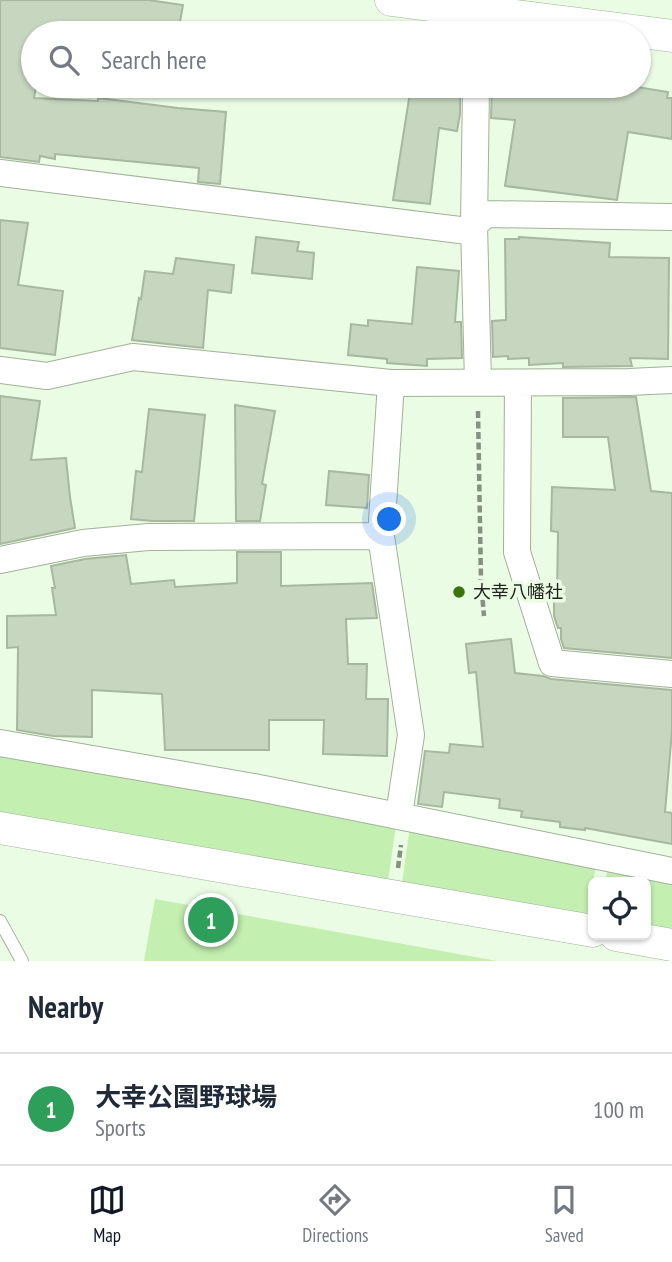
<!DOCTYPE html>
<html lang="en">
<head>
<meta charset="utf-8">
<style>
	body { margin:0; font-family:"PT Sans Narrow","Noto Sans JP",sans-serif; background:#f6f6f7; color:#1f2937 }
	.controls { position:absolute; right:21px; bottom:21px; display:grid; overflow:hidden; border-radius:10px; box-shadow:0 2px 5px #0004 }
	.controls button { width:63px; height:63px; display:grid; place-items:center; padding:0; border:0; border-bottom:2px solid #e0e1e3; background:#fff; color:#1f2937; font:35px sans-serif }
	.you { position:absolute; left:390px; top:520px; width:24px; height:24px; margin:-18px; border:5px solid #fff; border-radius:50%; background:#1a73e8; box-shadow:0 0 0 10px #1a73e833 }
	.badge { display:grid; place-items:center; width:46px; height:46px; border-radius:50%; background:#111827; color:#fff; font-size:23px; font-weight:700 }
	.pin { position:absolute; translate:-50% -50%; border:4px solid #fff; box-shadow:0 2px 7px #0006 }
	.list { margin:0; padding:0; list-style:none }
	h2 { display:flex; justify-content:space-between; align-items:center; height:91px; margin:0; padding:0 28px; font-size:30px }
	h2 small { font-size:23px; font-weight:400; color:#747a83 }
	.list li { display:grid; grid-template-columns:46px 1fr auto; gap:21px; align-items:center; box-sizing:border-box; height:112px; padding:0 28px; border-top:2px solid #e0e1e3 }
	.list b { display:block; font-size:26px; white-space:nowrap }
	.list p { margin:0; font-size:23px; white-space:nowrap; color:#747a83 }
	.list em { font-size:23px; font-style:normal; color:#747a83 }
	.icon { flex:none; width:38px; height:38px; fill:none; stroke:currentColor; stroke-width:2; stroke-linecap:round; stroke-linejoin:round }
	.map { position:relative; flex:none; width:672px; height:961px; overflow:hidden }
	.search { position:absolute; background:#fff; box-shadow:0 2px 5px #0004; left:21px; right:21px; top:21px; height:77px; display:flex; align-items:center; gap:18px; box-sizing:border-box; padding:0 24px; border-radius:38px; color:#747a83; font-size:26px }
	.sheet { height:203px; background:#fff }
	nav { display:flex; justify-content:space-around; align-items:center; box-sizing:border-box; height:98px; border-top:2px solid #e0e1e3; background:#fff; font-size:19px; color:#747a83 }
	nav a { display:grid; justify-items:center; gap:4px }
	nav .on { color:#111827 }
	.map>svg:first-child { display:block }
	.green { fill:#c3efb0 }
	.building { fill:#c6d6bf; stroke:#a7b7a0; stroke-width:2 }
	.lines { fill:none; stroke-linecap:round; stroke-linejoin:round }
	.service-casing { stroke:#a1b19a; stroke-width:14 }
	.minor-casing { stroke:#a1b19a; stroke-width:28 }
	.tertiary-casing { stroke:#a1b19a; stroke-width:33 }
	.path { stroke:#859080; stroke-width:4.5; stroke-dasharray:7 3.5; stroke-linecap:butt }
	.service { stroke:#fff; stroke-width:12 }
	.minor { stroke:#fff; stroke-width:26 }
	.tertiary { stroke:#fff; stroke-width:32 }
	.poi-dot { fill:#39750c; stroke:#ebfce4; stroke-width:2.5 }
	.labels { text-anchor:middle; stroke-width:7; stroke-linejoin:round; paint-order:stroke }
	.poi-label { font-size:18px; fill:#1f251c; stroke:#ebfce4; text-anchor:start }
</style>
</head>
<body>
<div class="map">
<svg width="672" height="961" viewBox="0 0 672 961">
	<rect width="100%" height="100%" fill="#ebfce4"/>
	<path class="green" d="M 0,754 L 396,825 L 388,881 L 235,852 L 0,814 Z
		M 410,827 L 596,865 L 587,916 L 402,883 Z
		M 608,869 L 672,881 L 672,932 L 646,927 L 646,882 L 605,882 Z
		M 155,899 L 497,961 L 144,961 Z"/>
	<path class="building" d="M 0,0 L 148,0 L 183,5 L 178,33 L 33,33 L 33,86 L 36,86 L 34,98 L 98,101 L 98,98 L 178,108 L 226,112 L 220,184 L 198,182 L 199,168 L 55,154 L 55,159 L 40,156 L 39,162 L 0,157 Z
		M 411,86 L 460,86 L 460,114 L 457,131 L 439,128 L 430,204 L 393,200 Z
		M 492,86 L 631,86 L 668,92 L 667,98 L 672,98 L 672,139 L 628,132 L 617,200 L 505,186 L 515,120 L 491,118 Z
		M 0,220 L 28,223 L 18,285 L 63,291 L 55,355 L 0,348 Z
		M 256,237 L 299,242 L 297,251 L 314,253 L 312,279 L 252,273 Z
		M 519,237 L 610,243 L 609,257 L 669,258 L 668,359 L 630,358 L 632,366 L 563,367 L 563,363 L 529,365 L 529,358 L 508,359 L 508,356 L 493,357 L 492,321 L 506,320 L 505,239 L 519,239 Z
		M 176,258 L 234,265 L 231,293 L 208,290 L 203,348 L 132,340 L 139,298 L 141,299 L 145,271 L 173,274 Z
		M 417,267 L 459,271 L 455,322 L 461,322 L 462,358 L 427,359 L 427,366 L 387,363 L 387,359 L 348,355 L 351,324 L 368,326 L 368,320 L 412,324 Z
		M 0,396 L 40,401 L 31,460 L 66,458 L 70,497 L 75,528 L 0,544 Z
		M 636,397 L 651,491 L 672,493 L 672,658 L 564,648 L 561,639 L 561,628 L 558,628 L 554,616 L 554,596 L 557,596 L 558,532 L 551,531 L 552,487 L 615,490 L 608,437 L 563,437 L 563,398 Z
		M 235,405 L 275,411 L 262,484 L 266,485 L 260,521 L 236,521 Z
		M 149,409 L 205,415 L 194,521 L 152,521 L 131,519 L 136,471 L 142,472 Z
		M 329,471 L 369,475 L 367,508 L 326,505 Z
		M 237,552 L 281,552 L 281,586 L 372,583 L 377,618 L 346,619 L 348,664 L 367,664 L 366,699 L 388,699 L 387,756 L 323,754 L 324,720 L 269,720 L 269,750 L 165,750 L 162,694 L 92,690 L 92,737 L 53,736 L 17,730 L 18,647 L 7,648 L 7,616 L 56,615 L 52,588 L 55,588 L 51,566 L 85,559 L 126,555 L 131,584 L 174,580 L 175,587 L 237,583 Z
		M 511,639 L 515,673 L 543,676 L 551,679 L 672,690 L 672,731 L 665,812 L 672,813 L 672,844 L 585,828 L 585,830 L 560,827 L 560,822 L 521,817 L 522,811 L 499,808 L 500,799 L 444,792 L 442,807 L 418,804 L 425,751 L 449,753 L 450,744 L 483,747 L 476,672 L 469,673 L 466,644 Z"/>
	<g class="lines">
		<g class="service-casing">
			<path id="service" d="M 0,921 L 22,961"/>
		</g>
		<g class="minor-casing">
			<path id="minor" d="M 477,33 L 478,11
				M 476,86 L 474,225 L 478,382
				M 0,173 L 468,231 L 486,214 L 672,217
				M 0,370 L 47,376 L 133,357 L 391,383 L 629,382 L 672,380
				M 391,383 L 381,536 L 411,735 L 399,815
				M 518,383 L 517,552 L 552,663 L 672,674
				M 0,560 L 83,543 L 148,537 L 381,536
				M 0,743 L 254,787 L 672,871"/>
		</g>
		<g class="tertiary-casing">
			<path id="tertiary" d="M 391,0 L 672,36
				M 0,828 L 593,931
				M 616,935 L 672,945"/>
		</g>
		<path class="path" d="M 478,411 L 481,581 L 484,616
			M 398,868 L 401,845"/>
		<use href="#service" class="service"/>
		<use href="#minor" class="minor"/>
		<use href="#tertiary" class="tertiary"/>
	</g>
	<circle class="poi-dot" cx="459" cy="592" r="7"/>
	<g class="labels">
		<g class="poi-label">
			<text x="473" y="598">大幸八幡社</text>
		</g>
	</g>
</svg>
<div class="controls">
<button><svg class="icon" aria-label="locate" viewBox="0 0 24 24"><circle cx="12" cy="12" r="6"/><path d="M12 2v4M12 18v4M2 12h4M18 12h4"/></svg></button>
</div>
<div class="you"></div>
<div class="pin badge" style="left:211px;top:920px;background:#2e9e5b">1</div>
<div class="search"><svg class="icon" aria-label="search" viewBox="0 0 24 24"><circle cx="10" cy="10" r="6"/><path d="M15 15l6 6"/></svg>Search here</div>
</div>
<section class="sheet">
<h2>Nearby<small></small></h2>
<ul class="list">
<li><span class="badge" style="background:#2e9e5b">1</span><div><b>大幸公園野球場</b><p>Sports</p></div><em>100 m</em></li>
</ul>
</section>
<nav>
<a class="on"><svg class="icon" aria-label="map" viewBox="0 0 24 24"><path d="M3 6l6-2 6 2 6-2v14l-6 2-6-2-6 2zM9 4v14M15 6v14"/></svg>Map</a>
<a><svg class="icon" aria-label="directions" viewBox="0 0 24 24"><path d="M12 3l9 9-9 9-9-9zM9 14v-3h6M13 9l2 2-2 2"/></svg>Directions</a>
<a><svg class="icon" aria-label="saved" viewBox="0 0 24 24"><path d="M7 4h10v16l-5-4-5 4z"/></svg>Saved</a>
</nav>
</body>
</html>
